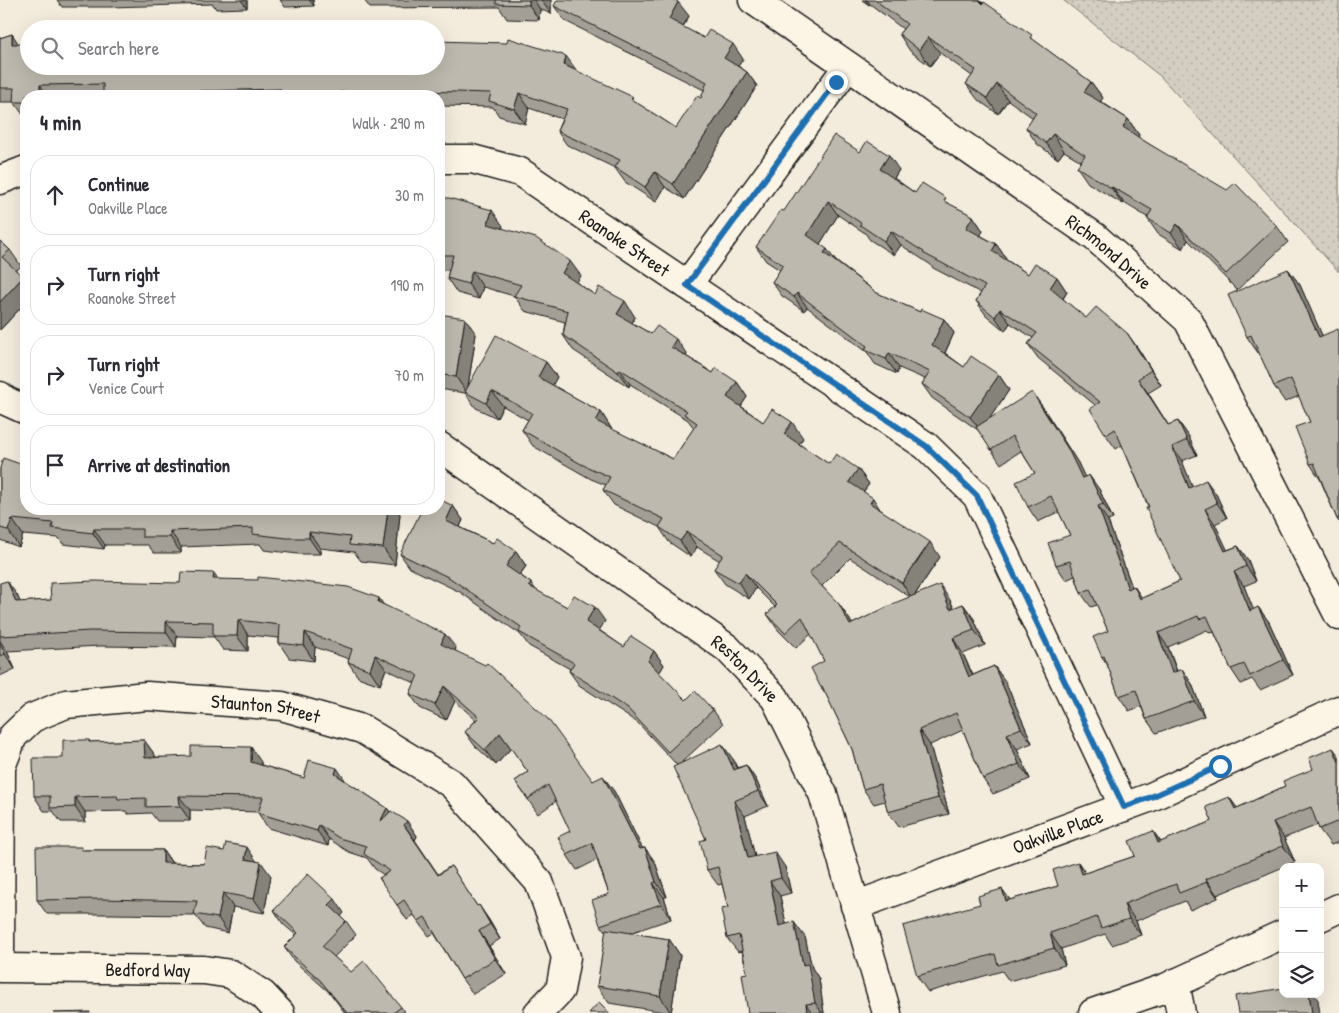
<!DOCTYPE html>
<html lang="en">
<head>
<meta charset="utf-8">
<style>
	body { margin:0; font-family:"Patrick Hand",sans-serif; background:#f2f2f3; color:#2b2b33 }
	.controls { position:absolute; right:15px; bottom:15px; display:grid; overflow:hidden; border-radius:10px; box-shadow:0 5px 20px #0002 }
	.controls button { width:45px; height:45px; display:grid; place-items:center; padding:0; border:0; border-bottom:1px solid #e1e1e2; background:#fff; color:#2b2b33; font:25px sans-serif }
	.stop { position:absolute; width:15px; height:15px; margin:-11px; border:4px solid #1f6fb2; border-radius:50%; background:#fff }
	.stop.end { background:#1f6fb2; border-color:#fff; box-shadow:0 1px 5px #0008 }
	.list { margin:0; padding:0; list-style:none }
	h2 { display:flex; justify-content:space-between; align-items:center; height:65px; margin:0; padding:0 20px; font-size:21px }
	h2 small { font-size:16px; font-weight:400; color:#7c7c81 }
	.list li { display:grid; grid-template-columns:32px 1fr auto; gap:15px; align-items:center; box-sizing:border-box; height:80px; margin:0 10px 10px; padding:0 10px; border:1px solid #e1e1e2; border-radius:20px }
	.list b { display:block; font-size:19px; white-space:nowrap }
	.list p { margin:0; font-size:16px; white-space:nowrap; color:#7c7c81 }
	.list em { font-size:16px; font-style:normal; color:#7c7c81 }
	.icon { flex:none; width:28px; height:28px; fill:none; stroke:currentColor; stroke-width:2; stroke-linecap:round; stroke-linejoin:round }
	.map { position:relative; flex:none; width:1339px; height:1013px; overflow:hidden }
	.search { position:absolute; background:#fff; box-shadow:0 5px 20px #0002; left:20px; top:20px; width:425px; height:55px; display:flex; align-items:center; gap:12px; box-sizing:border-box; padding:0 18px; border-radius:28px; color:#7c7c81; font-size:19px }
	.panel { position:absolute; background:#fff; box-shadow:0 5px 20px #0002; left:20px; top:90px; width:425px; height:425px; border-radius:20px }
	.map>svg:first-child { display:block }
	.grass { fill:url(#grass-dots); stroke:#78756e }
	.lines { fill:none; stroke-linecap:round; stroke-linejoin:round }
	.minor-casing { stroke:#1c1c1c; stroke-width:31 }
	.tertiary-casing { stroke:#1c1c1c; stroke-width:31 }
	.minor { stroke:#fcf5e5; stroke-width:28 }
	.tertiary { stroke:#fcf5e5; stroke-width:28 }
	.wall { fill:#a39f96; stroke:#1c1c1c; fill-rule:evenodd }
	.shaded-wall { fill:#85827a; stroke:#1c1c1c }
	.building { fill:#beb9ae; stroke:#1c1c1c }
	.route { stroke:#1f6fb2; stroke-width:6 }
	.labels { text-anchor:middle; stroke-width:4; stroke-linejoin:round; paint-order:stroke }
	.street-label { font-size:19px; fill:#1c1c1c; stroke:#fcf5e5 }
</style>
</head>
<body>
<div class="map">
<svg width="1339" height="1013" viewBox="0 0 1339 1013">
	<defs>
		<pattern id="grass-dots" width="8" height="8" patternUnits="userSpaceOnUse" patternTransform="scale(1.25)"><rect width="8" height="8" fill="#d3cec1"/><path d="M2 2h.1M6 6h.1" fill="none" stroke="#b5b0a5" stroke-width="1.8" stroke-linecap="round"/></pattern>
	</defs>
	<rect width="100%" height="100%" fill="#f3ecdd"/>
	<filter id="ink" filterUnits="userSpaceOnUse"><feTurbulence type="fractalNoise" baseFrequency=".02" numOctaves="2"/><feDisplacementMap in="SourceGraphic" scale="10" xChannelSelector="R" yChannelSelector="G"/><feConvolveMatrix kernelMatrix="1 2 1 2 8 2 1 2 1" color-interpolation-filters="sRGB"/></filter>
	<g filter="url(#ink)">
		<path class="grass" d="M 1063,0 L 1339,0 L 1339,272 L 1160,76 Z"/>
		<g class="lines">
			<g class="minor-casing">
				<g id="minor">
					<path id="s1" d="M 753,0 L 1095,237 L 1188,320 L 1339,616"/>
					<path id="s2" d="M 439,159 L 472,159 L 520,172 L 926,446 L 977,496 L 1124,807"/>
					<path d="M 0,180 L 26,170"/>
					<path d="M 687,285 L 848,66"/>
					<path d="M 0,396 L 6,401 L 26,410"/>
					<path id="s3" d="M 439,446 L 727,648 L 775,698 L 823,794 L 887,1013"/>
					<path id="s4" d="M 855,906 L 1151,797 L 1339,710"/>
					<path id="s5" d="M 0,951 L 1,767 L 13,736 L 32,718 L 66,704 L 147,696 L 282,706 L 362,729 L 452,784 L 539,882 L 566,957 L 560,990 L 538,1013"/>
					<path id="s6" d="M 0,968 L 204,970 L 231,974 L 263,995 L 280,1013"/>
					<path d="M 1175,983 L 1181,1013"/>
				</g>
			</g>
			<g class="tertiary-casing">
				<path id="tertiary" d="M 1320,917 L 1339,908
					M 1093,1013 L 1165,988 L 1283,934"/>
			</g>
			<use href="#minor" class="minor"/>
			<use href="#tertiary" class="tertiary"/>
		</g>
		<path class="wall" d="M 57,0 L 247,0 L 247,8 L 216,9 L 213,4 L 111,7 L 62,7 Z
			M 280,0 L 313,0 L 314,6 L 285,7 Z
			M 364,0 L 551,0 L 551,14 L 540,9 L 539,20 L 507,19 L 499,7 L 370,8 Z
			M 862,0 L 979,0 L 1091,82 L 1103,98 L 1100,101 L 1128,119 L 1139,135 L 1138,137 L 1277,226 L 1288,242 L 1237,290 L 1188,240 L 1183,249 L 1158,234 L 1147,218 L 1147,217 L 1124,203 L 1123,204 L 1088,183 L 1077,167 L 1081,161 L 1064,151 L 1058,159 L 1037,144 L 1026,128 L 1033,118 L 1008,100 L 998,114 L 978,100 L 966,84 L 972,76 L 940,53 L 930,66 L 910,51 L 899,34 L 903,29 L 870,4 L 869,5 Z
			M 554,6 L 689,16 L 683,27 L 743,59 L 738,66 L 747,72 L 757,86 L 684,199 L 665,187 L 656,202 L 625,182 L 615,168 L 567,145 L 557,131 L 562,119 L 529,108 L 525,124 L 499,116 L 493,107 L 439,106 L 439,96 L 26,96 L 26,117 L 24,116 L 14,102 L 0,102 L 0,38 L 12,34 L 18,44 L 29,66 L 577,71 L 637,103 L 676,128 L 701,98 L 704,90 L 565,21 Z
			M 860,152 L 899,170 L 894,178 L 915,193 L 949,204 L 973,216 L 983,231 L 980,235 L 996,244 L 1006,258 L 1005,259 L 1028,274 L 1057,277 L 1067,292 L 1063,299 L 1086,318 L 1137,347 L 1161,385 L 1148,393 L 1168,425 L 1178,421 L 1188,435 L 1197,455 L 1182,461 L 1192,487 L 1216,494 L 1227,518 L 1215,524 L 1227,550 L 1238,546 L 1248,560 L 1256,581 L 1244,586 L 1253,610 L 1258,607 L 1269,622 L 1293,675 L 1260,690 L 1252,679 L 1241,684 L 1231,669 L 1214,632 L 1210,633 L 1207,630 L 1168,647 L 1177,671 L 1182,669 L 1192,684 L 1204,716 L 1156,733 L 1146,719 L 1141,706 L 1129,711 L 1119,696 L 1107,664 L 1102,657 L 1108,631 L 1097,605 L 1091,607 L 1081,593 L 1075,576 L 1066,580 L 1056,565 L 1070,535 L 1059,512 L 1038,522 L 1028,507 L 1035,473 L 1021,451 L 1001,464 L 978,430 L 932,398 L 922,384 L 925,379 L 899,368 L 897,374 L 875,364 L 867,352 L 807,307 L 804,311 L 782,296 L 772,282 L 780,270 L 766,261 L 756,247 L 784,211 ZM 838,215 L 865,233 L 870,240 L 894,255 L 901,245 L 931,265 L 933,268 L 981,293 L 976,301 L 986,315 L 1005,331 L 1010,323 L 1033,338 L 1028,344 L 1038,358 L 1095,405 L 1106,435 L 1116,449 L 1122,445 L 1180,581 L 1142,598 L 1132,587 L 1108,521 L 1113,519 L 1099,489 L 1084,477 L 1078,463 L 1042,406 L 989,419 L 1009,390 L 999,375 L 964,367 L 945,353 L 954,333 L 944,319 L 920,312 L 877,293 L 837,262 L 820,244 Z
			M 439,198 L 503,226 L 502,228 L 581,276 L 576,282 L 595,295 L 635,317 L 632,323 L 687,354 L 686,356 L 713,373 L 737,382 L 747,397 L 741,406 L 763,422 L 803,438 L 799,444 L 829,464 L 858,469 L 869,484 L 863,492 L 881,510 L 940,557 L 915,595 L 950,600 L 954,608 L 963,604 L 974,619 L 985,645 L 963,654 L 973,675 L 994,666 L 1005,681 L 1032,743 L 1017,749 L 1030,779 L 993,794 L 983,779 L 963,730 L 930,745 L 949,814 L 899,827 L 888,812 L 885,801 L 874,804 L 863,789 L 852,749 L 827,696 L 820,686 L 824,661 L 811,634 L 796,648 L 778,630 L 767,614 L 775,607 L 756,588 L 749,599 L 725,584 L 714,569 L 720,561 L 697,547 L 691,557 L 669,542 L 659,527 L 614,505 L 603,490 L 606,485 L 591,479 L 533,446 L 522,430 L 528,420 L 503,406 L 497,418 L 476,408 L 465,393 L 439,389 L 439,314 L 476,334 L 468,387 L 546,362 L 557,377 L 552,385 L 601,412 L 611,428 L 611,429 L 673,459 L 694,428 L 688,420 L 630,384 L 629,387 L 573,350 L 563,335 L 565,322 L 525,311 L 514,296 L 483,287 L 479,299 L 457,293 L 447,278 L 449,270 L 439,270 ZM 850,558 L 910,597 L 852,624 L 850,620 L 822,586 Z
			M 0,241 L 10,250 L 21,266 L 16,271 L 26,282 L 26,302 L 0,330 Z
			M 1288,269 L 1300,285 L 1322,336 L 1339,331 L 1339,522 L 1337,519 L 1320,479 L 1310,464 L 1310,422 L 1299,396 L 1285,402 L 1274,386 L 1259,352 L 1258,353 L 1247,337 Z
			M 0,468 L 26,509 L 396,509 L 400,514 L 395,565 L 361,561 L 354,552 L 320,548 L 320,554 L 298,554 L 264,550 L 260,544 L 181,547 L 181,553 L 154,553 L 148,545 L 105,545 L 104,549 L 63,544 L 59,538 L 23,535 L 19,547 L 0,540 Z
			M 453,506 L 463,520 L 460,527 L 493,543 L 516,551 L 526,566 L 520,575 L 531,583 L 535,590 L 567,607 L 605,621 L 599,630 L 624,647 L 654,651 L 664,665 L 659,673 L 686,700 L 713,710 L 723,724 L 682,762 L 733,759 L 737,768 L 746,765 L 756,780 L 768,806 L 745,816 L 755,857 L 785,867 L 791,893 L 780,896 L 786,924 L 805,937 L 812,968 L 819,979 L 824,1013 L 748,1013 L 747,973 L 742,951 L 738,952 L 727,938 L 728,908 L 722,884 L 718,885 L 707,870 L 706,839 L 677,765 L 638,723 L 579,685 L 569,671 L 570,669 L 529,646 L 520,634 L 460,592 L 410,568 L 400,554 Z
			M 218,579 L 384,605 L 456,648 L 455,650 L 593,781 L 614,791 L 642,848 L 645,848 L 655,862 L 667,897 L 664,897 L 671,919 L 630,933 L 669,939 L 680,955 L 671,1013 L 609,1003 L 597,986 L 606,932 L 600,925 L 609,894 L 597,860 L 577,870 L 567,855 L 570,831 L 556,801 L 538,814 L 515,781 L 528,772 L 511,748 L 496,765 L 475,746 L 465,732 L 476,720 L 455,701 L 446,720 L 420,708 L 410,694 L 415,683 L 386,669 L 380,685 L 358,677 L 348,662 L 349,659 L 315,647 L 314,661 L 289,658 L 279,643 L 279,638 L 248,635 L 248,651 L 223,650 L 214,637 L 177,636 L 176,647 L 100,646 L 7,651 L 15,669 L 0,676 L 0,583 L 17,595 L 20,602 L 51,600 L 180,583 Z
			M 89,740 L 90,742 L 144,740 L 155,755 L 155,757 L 261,762 L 261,765 L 304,778 L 346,781 L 387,808 L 390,812 L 407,821 L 417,836 L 415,840 L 438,874 L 451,866 L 477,906 L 489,920 L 500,939 L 489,946 L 506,974 L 473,994 L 462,979 L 434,933 L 429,936 L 414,915 L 407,920 L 397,905 L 384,875 L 375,869 L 367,858 L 349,852 L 329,839 L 328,846 L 268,828 L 258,813 L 258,812 L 190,810 L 190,821 L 157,821 L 151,813 L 128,814 L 126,811 L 85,812 L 85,822 L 61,822 L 53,811 L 44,811 L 34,796 L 63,758 Z
			M 1339,756 L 1339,842 L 1331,845 L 1319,829 L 1318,825 L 1284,838 L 1295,862 L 1217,895 L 1218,898 L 1190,910 L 1185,901 L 1136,921 L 1141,935 L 1112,945 L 1105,934 L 1061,949 L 1065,965 L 1009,981 L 1002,971 L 928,992 L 917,976 L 980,904 L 1002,889 L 1010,900 L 1058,886 L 1078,862 L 1085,873 L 1135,856 L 1153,831 L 1161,842 L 1212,821 L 1229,797 L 1237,808 L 1285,786 L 1313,769 Z
			M 84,850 L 163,850 L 172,863 L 204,864 L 257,861 L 271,876 L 264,913 L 233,907 L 228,933 L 205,928 L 195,915 L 109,914 L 47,914 L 37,900 Z
			M 274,910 L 344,913 L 341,916 L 346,921 L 356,935 L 334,957 L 351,972 L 401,1007 L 405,1013 L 345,1013 L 330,993 L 294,961 L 284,947 L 296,935 L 283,924 Z"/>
		<path class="shaded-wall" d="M 241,0 L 247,0 L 247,8 Z
			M 309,0 L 313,0 L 314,6 Z
			M 529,0 L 534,0 L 540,9 L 539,20 L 529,5 Z
			M 541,0 L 551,0 L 551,14 Z
			M 865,0 L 867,0 L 870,4 L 869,5 Z
			M 678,2 L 689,16 L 679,33 L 669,19 Z
			M 12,34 L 22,49 L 12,44 Z
			M 928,37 L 940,53 L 930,66 L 919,50 Z
			M 733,44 L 743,59 L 734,72 L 724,58 Z
			M 566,56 L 577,71 L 564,65 Z
			M 747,72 L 757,86 L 684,199 L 673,184 Z
			M 1091,82 L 1103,98 L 1096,108 L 1084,92 Z
			M 997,84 L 1008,100 L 998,114 L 987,98 Z
			M 40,85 L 48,96 L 40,96 Z
			M 519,93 L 529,108 L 525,124 L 514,109 Z
			M 1128,119 L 1139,135 L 1134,143 L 1123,127 Z
			M 1053,134 L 1064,151 L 1058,159 L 1046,143 Z
			M 889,155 L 899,170 L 890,184 L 880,169 Z
			M 655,172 L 665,187 L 656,202 L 645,187 Z
			M 1112,187 L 1124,203 L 1123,204 L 1111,188 Z
			M 828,201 L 838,215 L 817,249 L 807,235 Z
			M 492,210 L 503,226 L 499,240 L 488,224 Z
			M 973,216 L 983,231 L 977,242 L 966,228 Z
			M 1177,224 L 1188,240 L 1183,249 L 1171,233 Z
			M 891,231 L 901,245 L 894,255 L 884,241 Z
			M 996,244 L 1006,258 L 1002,265 L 992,251 Z
			M 827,249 L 837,263 L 824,253 Z
			M 570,261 L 581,276 L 573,288 L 562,273 Z
			M 1288,269 L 1300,285 L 1330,353 L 1319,337 Z
			M 472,271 L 483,287 L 479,299 L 468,284 Z
			M 23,277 L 26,282 L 26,302 L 0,330 L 0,302 Z
			M 1057,277 L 1067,292 L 1060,303 L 1050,288 Z
			M 797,293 L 807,307 L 804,311 L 794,297 Z
			M 625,301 L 635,317 L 628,330 L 617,314 Z
			M 1000,309 L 1010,323 L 1005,331 L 995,317 Z
			M 465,318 L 476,334 L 467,393 L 456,377 Z
			M 944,319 L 954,333 L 942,359 L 932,345 Z
			M 1127,333 L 1137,347 L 1161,385 L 1151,370 Z
			M 676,339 L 687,354 L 682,362 L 671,347 Z
			M 889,353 L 899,368 L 897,374 L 886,359 Z
			M 546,362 L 557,377 L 549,392 L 538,377 Z
			M 620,369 L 630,384 L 629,387 L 618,372 Z
			M 999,375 L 1009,390 L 981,431 L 970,417 Z
			M 1138,379 L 1148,393 L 1178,440 L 1168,425 Z
			M 737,382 L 747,397 L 737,412 L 727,397 Z
			M 492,391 L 503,406 L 497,418 L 486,403 Z
			M 1032,392 L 1042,406 L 1078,463 L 1092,492 L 1082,478 Z
			M 601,412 L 611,428 L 606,437 L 596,421 Z
			M 1178,421 L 1188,435 L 1197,455 L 1187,440 Z
			M 792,422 L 803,438 L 795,450 L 784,434 Z
			M 1172,447 L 1182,461 L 1199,502 L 1189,488 Z
			M 858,469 L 869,484 L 860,497 L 849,482 Z
			M 1089,475 L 1099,489 L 1113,519 L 1103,504 Z
			M 1206,480 L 1216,494 L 1227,518 L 1217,503 Z
			M 873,498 L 883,514 L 870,503 Z
			M 453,506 L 463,520 L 456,535 L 446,521 Z
			M 1098,506 L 1108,521 L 1138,604 L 1128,589 Z
			M 388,509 L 396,509 L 400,514 L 395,565 L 383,548 Z
			M 1205,509 L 1215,524 L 1235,566 L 1225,551 Z
			M 12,519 L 23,535 L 19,547 L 8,530 Z
			M 94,529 L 105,545 L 104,549 L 93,533 Z
			M 170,531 L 181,547 L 181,553 L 170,537 Z
			M 309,532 L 320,548 L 320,554 L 309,538 Z
			M 687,532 L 697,547 L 691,557 L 680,541 Z
			M 930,542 L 940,557 L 912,599 L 902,583 Z
			M 1238,546 L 1248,560 L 1256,581 L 1246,566 Z
			M 516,551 L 526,566 L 516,580 L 506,566 Z
			M 1234,572 L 1244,586 L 1260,626 L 1250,611 Z
			M 214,573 L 224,588 L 213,579 Z
			M 745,573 L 756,588 L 749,599 L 739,583 Z
			M 7,581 L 17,595 L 27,617 L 16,602 Z
			M 531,583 L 541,597 L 529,586 Z
			M 940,585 L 950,600 L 961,625 L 950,609 Z
			M 1134,586 L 1144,601 L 1140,599 Z
			M 379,598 L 389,613 L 378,602 Z
			M 839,604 L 850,620 L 860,640 L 850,625 Z
			M 963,604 L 974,619 L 985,645 L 974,630 Z
			M 595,607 L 605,621 L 596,636 L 586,622 Z
			M 1258,607 L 1269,622 L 1293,675 L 1283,660 Z
			M 238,620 L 248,635 L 248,651 L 237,636 Z
			M 166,621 L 177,636 L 176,647 L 166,632 Z
			M 305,632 L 315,647 L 314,661 L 304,646 Z
			M 1158,633 L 1168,647 L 1182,687 L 1172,673 Z
			M 445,634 L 456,648 L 451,658 L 441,644 Z
			M 953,638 L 963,654 L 980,692 L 969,677 Z
			M 0,641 L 7,651 L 15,669 L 5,654 L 0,644 Z
			M 654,651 L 664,665 L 658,675 L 648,661 Z
			M 375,655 L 386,669 L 380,685 L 370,670 Z
			M 994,666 L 1005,681 L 1032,743 L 1021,728 Z
			M 1182,669 L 1192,684 L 1204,716 L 1194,701 Z
			M 444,686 L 455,701 L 446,720 L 435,705 Z
			M 919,730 L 930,745 L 949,814 L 938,798 Z
			M 500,733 L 511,748 L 496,765 L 485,750 Z
			M 1007,734 L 1017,749 L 1030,779 L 1019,764 Z
			M 144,740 L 155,755 L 155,773 L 145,758 Z
			M 722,744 L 733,759 L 745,785 L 734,770 Z
			M 251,747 L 261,762 L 261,777 L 251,762 Z
			M 1333,748 L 1339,756 L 1339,762 Z
			M 746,765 L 756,780 L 768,806 L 758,791 Z
			M 337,768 L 347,783 L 335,774 Z
			M 603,776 L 614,791 L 650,864 L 640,849 Z
			M 179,796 L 190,810 L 190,821 L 180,806 Z
			M 75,797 L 85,812 L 85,822 L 75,807 Z
			M 1229,797 L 1241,813 L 1235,809 Z
			M 734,801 L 745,816 L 759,873 L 748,858 Z
			M 387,808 L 398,823 L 380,822 Z
			M 407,821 L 417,836 L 415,840 L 404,825 Z
			M 1273,822 L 1284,838 L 1295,862 L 1283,846 Z
			M 319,825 L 329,839 L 328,846 L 317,831 Z
			M 1153,831 L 1164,847 L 1158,843 Z
			M 247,847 L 257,862 L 245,859 Z
			M 645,848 L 655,862 L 667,897 L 656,882 Z
			M 163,850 L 173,865 L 163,863 Z
			M 775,852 L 785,867 L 791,893 L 781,878 Z
			M 261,862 L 271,876 L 264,913 L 254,899 Z
			M 1078,862 L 1089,878 L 1082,874 Z
			M 1206,879 L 1217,895 L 1218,898 L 1207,882 Z
			M 770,881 L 780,896 L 790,941 L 779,926 Z
			M 653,883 L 664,897 L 671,919 L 661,904 Z
			M 1002,889 L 1014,905 L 1006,901 Z
			M 223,893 L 233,907 L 228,933 L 218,918 Z
			M 335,899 L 344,913 L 339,919 L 329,905 Z
			M 1124,904 L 1136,921 L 1141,935 L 1129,919 Z
			M 479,905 L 489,920 L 500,939 L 490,924 Z
			M 794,922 L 805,937 L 812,968 L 819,979 L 824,1013 L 822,1013 L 815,1003 L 803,965 Z
			M 479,931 L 489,946 L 506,974 L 495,959 Z
			M 1050,933 L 1061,949 L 1065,965 L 1054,948 Z
			M 669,939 L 680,955 L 671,1013 L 660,996 Z
			M 1309,994 L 1314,994 L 1318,1000 L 1320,1013 L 1312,1013 Z
			M 806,1004 L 812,1013 L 807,1013 Z"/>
		<path class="building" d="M 496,0 L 529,0 L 529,5 L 496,4 Z
			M 557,0 L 675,0 L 678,2 L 669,19 L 704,38 L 709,30 L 733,44 L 724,58 L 747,72 L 673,184 L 655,172 L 645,187 L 615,167 L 620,160 L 557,131 L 567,109 L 519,93 L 514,109 L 489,101 L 491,93 L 421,91 L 338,92 L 338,96 L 281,96 L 281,89 L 199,91 L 199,93 L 129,94 L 129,96 L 103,96 L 103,84 L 40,85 L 40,96 L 26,96 L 26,102 L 13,102 L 14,88 L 0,88 L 0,38 L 12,34 L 12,44 L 29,44 L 29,66 L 436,66 L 436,41 L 507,43 L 508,38 L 566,56 L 564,65 L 633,97 L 631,99 L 676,128 L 697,96 L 701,98 L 707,82 L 554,6 Z
			M 875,0 L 979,0 L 983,4 L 984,2 L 1032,35 L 1030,37 L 1091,82 L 1084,92 L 1128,119 L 1123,127 L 1149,144 L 1227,190 L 1235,183 L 1277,226 L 1226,274 L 1177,224 L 1171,233 L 1147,218 L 1152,210 L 1112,187 L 1111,188 L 1077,167 L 1085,155 L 1053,134 L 1046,143 L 1026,128 L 1036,113 L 997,84 L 987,98 L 966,84 L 976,70 L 928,37 L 919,50 L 899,34 L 907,24 Z
			M 834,135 L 860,152 L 867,141 L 889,155 L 880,169 L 915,193 L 922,183 L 946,198 L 944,201 L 973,216 L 966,228 L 996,244 L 992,251 L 1028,274 L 1035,263 L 1057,277 L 1050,288 L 1086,318 L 1096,307 L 1127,333 L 1151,370 L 1138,379 L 1168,425 L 1178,421 L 1187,440 L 1172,447 L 1189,488 L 1206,480 L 1217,503 L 1205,509 L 1225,551 L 1238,546 L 1246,566 L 1234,572 L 1250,611 L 1258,607 L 1283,660 L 1250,676 L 1244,664 L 1231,669 L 1207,616 L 1199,619 L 1198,616 L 1158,633 L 1172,673 L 1182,669 L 1194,701 L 1146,719 L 1136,690 L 1119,696 L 1104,656 L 1102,657 L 1093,637 L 1108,631 L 1090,589 L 1081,593 L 1070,561 L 1056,565 L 1048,543 L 1070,535 L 1051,496 L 1028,507 L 1016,482 L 1035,473 L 1012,436 L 991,450 L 976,427 L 1032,392 L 1068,449 L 1082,478 L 1089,475 L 1103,504 L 1098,506 L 1128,589 L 1134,586 L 1140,599 L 1180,581 L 1146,508 L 1149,507 L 1115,429 L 1106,435 L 1090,409 L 1100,402 L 1028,344 L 1037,333 L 1000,309 L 995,317 L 976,301 L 985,286 L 923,253 L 924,252 L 891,231 L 884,241 L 860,225 L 861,223 L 828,201 L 807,235 L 827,249 L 824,253 L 877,293 L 920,312 L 921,309 L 944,319 L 932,345 L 964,367 L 971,356 L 999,375 L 970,417 L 922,384 L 930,372 L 889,353 L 886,359 L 865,350 L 867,346 L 797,293 L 794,297 L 772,282 L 783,265 L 756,247 L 781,210 L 784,211 Z
			M 439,198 L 449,198 L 492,210 L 488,224 L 536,238 L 570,261 L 562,273 L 595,295 L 599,287 L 625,301 L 617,314 L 651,334 L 657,326 L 676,339 L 671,347 L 713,373 L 716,368 L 737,382 L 727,397 L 763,422 L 772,409 L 792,422 L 784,434 L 829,464 L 836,454 L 858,469 L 849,482 L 873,498 L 870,503 L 930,542 L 902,583 L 840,543 L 809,573 L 839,604 L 850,625 L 897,602 L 940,585 L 950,609 L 963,604 L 974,630 L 953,638 L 969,677 L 994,666 L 1021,728 L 1007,734 L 1019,764 L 983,779 L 956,713 L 919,730 L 938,798 L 888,812 L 880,784 L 863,789 L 852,749 L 822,686 L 820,686 L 811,668 L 824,661 L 802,617 L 785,633 L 767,614 L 777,605 L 745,573 L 739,583 L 714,569 L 723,555 L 687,532 L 680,541 L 659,527 L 664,519 L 603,490 L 610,477 L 581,464 L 522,430 L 532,413 L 492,391 L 486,403 L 465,392 L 496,335 L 546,362 L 538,377 L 601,412 L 596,421 L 673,459 L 697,423 L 684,414 L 687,411 L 620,369 L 618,372 L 563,335 L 568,311 L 514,296 L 521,285 L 472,271 L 468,284 L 447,278 L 453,255 L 439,255 Z
			M 0,241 L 10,250 L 2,257 L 23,277 L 0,302 Z
			M 1288,269 L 1319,337 L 1338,329 L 1339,332 L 1339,518 L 1337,519 L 1314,463 L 1310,464 L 1295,427 L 1310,422 L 1291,379 L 1274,386 L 1251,335 L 1247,337 L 1228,295 Z
			M 439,314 L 465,318 L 456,377 L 439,374 Z
			M 26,320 L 26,333 L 24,332 Z
			M 3,458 L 26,466 L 26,509 L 388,509 L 383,548 L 349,545 L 350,537 L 309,532 L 309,538 L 287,538 L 253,534 L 253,528 L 170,531 L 170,537 L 142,537 L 142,529 L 94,529 L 93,533 L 52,528 L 53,523 L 12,519 L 8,530 L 0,528 L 0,468 Z
			M 439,499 L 453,506 L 446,521 L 493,543 L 497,538 L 516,551 L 506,566 L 531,583 L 529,586 L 567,607 L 574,595 L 595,607 L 586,622 L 624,647 L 631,636 L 654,651 L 648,661 L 686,700 L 695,691 L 713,710 L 668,752 L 628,709 L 569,671 L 574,663 L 519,632 L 521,627 L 450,578 L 400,554 L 422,509 L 439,509 Z
			M 181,572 L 214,573 L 213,579 L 258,580 L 258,577 L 348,587 L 379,598 L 378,602 L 445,634 L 441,644 L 485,665 L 487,663 L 548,719 L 593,781 L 603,776 L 640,849 L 645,848 L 656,882 L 653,883 L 661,904 L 600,925 L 592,900 L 609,894 L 592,843 L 567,855 L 558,837 L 570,831 L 548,785 L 528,799 L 515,781 L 528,772 L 500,733 L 485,750 L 465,732 L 479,717 L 444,686 L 435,705 L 410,694 L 418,675 L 375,655 L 370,670 L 348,662 L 352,649 L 305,632 L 304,646 L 279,643 L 280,625 L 238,620 L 237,636 L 213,636 L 213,622 L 166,621 L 166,632 L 90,631 L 0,636 L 0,583 L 7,581 L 16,602 L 51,600 L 50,583 L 94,581 L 180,583 Z
			M 0,644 L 5,654 L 0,656 Z
			M 63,740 L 89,740 L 89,742 L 144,740 L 145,758 L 191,756 L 191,746 L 251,747 L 251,762 L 304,778 L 309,760 L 337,768 L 335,774 L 387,808 L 380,822 L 391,811 L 407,821 L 404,825 L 438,875 L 451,866 L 477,906 L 479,905 L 490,924 L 479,931 L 495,959 L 462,979 L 425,917 L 418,921 L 404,900 L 397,905 L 379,878 L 390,871 L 364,854 L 366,846 L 339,838 L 319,825 L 317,831 L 258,813 L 263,797 L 179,796 L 180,806 L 146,807 L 146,798 L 118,799 L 117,796 L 75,797 L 75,807 L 50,808 L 50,796 L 34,796 L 33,758 L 63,758 Z
			M 722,744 L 734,770 L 746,765 L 758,791 L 734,801 L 748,858 L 775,852 L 781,878 L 770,881 L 779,926 L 794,922 L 803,965 L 808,964 L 815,1003 L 806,1004 L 807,1013 L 748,1013 L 742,974 L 747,973 L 739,935 L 727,938 L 721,909 L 728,908 L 718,867 L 707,870 L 700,841 L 706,839 L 673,767 Z
			M 1333,748 L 1339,762 L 1339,821 L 1319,829 L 1311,807 L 1273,822 L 1283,846 L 1206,879 L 1207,882 L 1179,893 L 1176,884 L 1124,904 L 1129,919 L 1101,928 L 1097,917 L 1050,933 L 1054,948 L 998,965 L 995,954 L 917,976 L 903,926 L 980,904 L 978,896 L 1002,889 L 1006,901 L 1058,886 L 1053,870 L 1078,862 L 1082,874 L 1135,856 L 1129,841 L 1153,831 L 1158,843 L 1212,821 L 1206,807 L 1229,797 L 1235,809 L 1285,786 L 1283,781 L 1313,769 L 1309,758 Z
			M 226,843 L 247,847 L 245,859 L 261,862 L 254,899 L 223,893 L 218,918 L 194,914 L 197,901 L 99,899 L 37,900 L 36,847 L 81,847 L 82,850 L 163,850 L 163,863 L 204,864 L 207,848 L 224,851 Z
			M 308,874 L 335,899 L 329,905 L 346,921 L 322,946 L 351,972 L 364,961 L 401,1007 L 393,1013 L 347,1013 L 320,980 L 284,947 L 298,933 L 274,910 Z
			M 606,929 L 669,939 L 660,996 L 597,986 Z
			M 1283,988 L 1283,994 L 1309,994 L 1312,1013 L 1238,1013 L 1235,996 Z
			M 599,1002 L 610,1013 L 589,1013 Z
			M 90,1012 L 90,1013 L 53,1013 Z"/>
	</g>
	<g class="lines" filter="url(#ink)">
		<path class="route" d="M 836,82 L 687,285 L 926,446 L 977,496 L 1124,807 L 1151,797 L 1220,766"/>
	</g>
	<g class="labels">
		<g class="street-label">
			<text dy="7" stroke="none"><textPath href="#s2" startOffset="209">Roanoke Street</textPath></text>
			<text dy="7" stroke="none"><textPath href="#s1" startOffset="436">Richmond Drive</textPath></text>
			<text dy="7" stroke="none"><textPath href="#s3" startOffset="379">Reston Drive</textPath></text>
			<text dy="7" stroke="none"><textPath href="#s5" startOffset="481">Staunton Street</textPath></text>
			<text dy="7" stroke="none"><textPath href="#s4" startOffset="216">Oakville Place</textPath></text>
			<text dy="7" stroke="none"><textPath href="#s6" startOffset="148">Bedford Way</textPath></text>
		</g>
	</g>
</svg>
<div class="controls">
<button>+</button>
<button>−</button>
<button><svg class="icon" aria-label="layers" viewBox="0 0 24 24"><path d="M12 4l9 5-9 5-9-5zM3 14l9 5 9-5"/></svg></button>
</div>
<div class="stop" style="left:1220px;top:766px"></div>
<div class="stop end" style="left:836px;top:82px"></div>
<div class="search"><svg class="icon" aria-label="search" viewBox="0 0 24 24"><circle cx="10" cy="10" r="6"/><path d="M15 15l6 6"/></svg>Search here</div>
<section class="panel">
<h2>4 min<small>Walk · 290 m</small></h2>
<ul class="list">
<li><svg class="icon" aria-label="ahead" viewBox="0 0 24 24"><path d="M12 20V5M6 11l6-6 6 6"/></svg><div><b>Continue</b><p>Oakville Place</p></div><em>30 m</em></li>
<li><svg class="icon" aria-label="right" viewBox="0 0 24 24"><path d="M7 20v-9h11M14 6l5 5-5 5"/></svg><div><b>Turn right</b><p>Roanoke Street</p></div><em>190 m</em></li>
<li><svg class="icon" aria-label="right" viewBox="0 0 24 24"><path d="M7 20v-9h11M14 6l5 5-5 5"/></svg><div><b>Turn right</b><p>Venice Court</p></div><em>70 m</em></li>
<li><svg class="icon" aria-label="arrive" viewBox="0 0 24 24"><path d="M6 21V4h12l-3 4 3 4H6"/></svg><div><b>Arrive at destination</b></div></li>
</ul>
</section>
</div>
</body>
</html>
